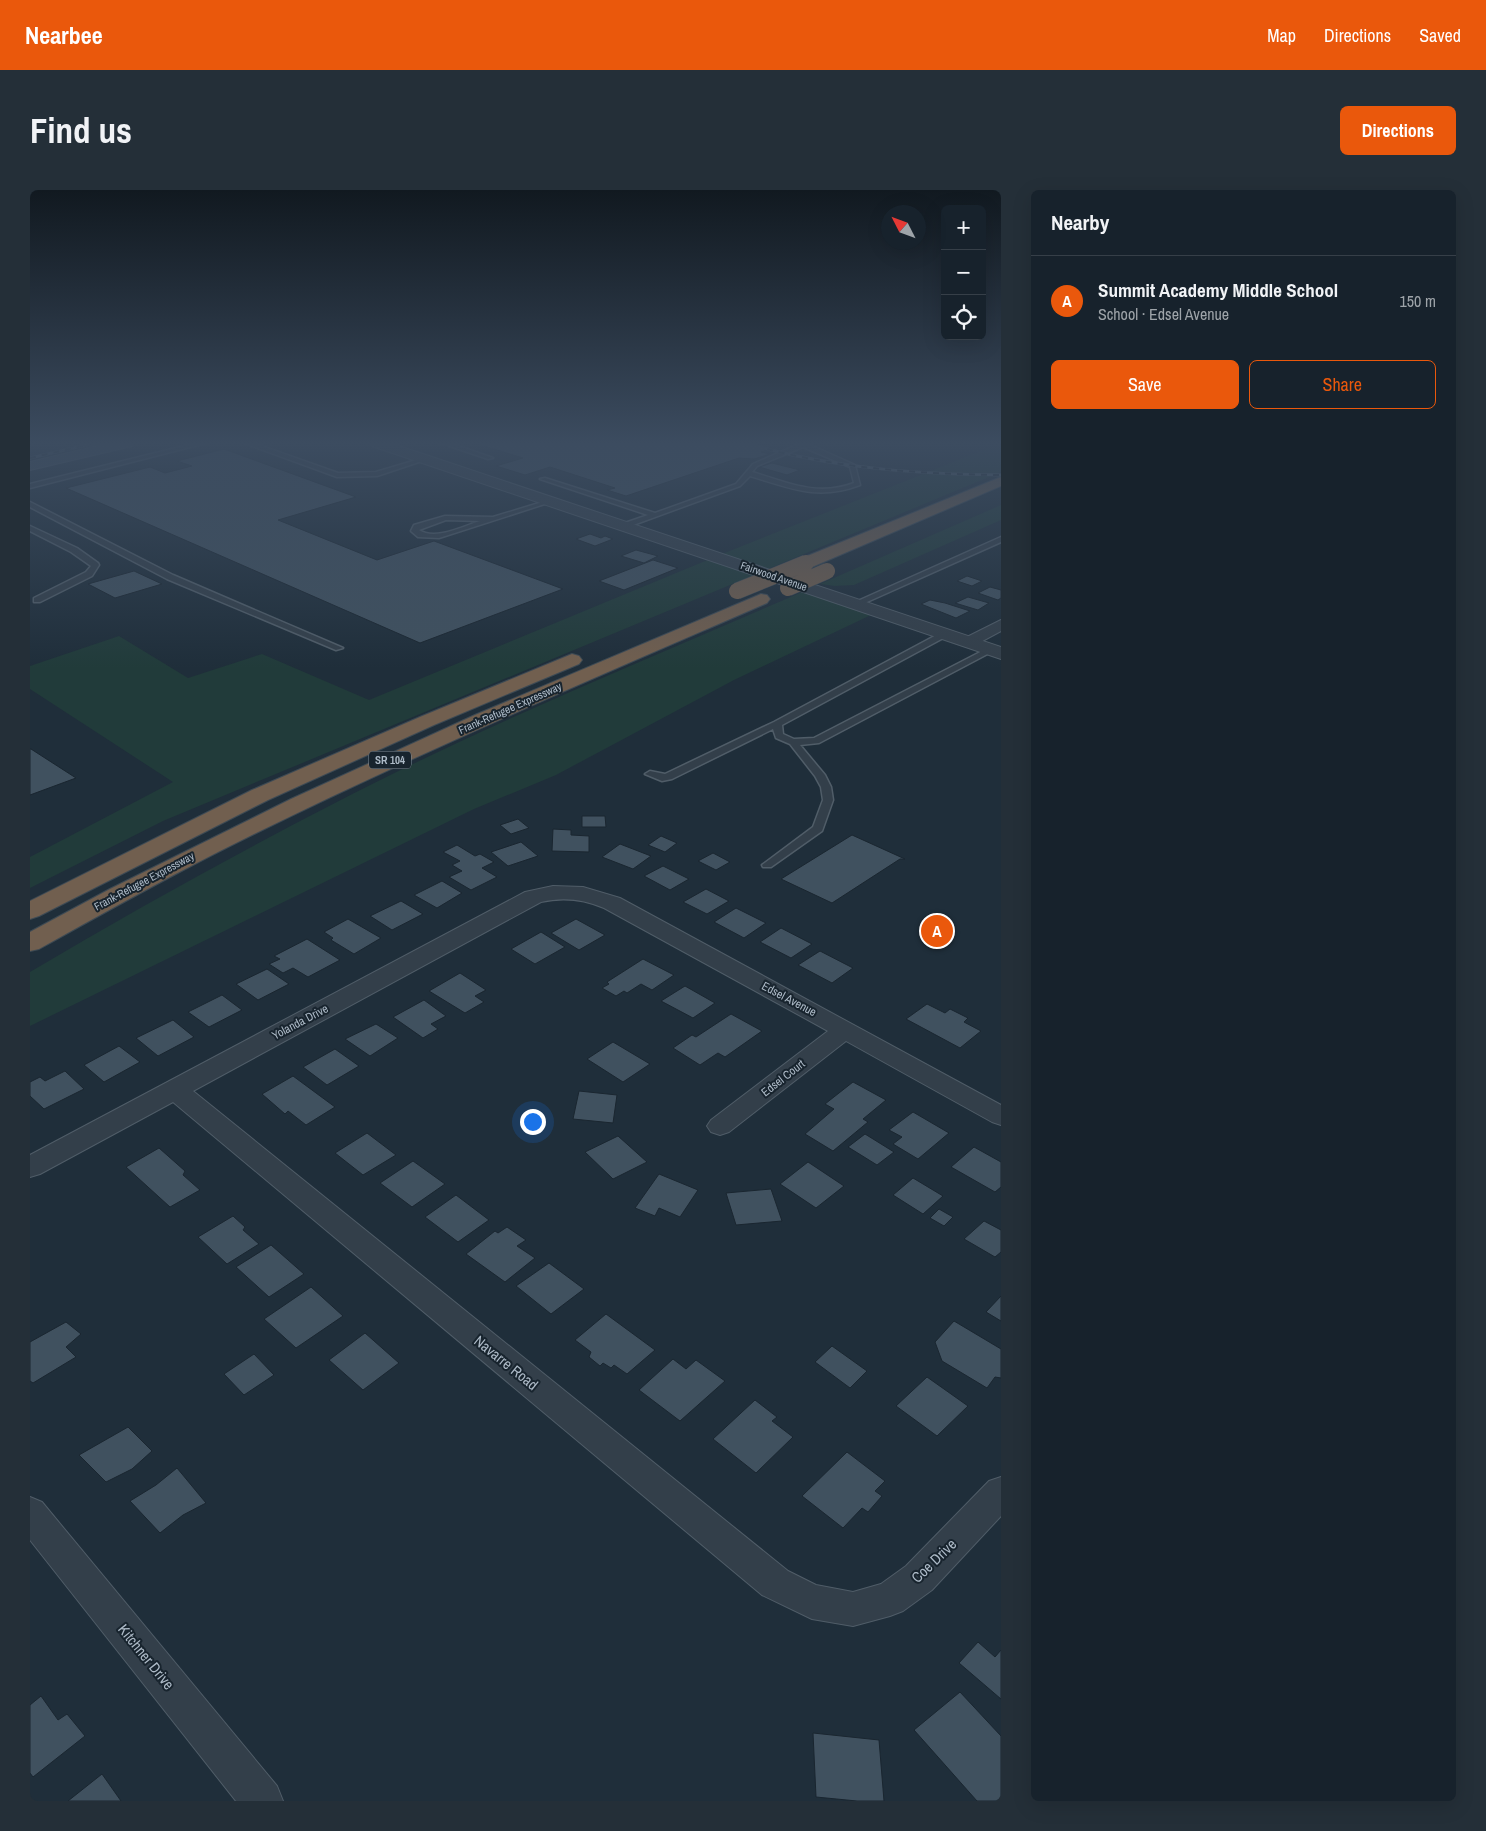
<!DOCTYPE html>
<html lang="en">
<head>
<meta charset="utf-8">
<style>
	body { margin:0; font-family:"Archivo Narrow",sans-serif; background:#242f38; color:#f1f3f6 }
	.controls { position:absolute; right:15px; top:15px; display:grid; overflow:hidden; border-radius:8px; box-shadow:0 5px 20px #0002 }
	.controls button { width:45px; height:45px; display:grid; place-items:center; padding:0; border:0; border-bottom:1px solid #363f48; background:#17222c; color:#f1f3f6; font:25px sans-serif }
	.compass { position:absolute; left:851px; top:15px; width:45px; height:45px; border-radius:50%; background:#17222c; box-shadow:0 5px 20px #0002; rotate:312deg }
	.you { position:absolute; left:502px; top:931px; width:18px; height:18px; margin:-12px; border:4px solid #fff; border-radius:50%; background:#1a73e8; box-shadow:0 0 0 8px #1a73e833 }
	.badge { display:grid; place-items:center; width:32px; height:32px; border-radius:50%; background:#ea580c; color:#fff; font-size:16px; font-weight:700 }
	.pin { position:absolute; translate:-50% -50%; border:2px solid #fff; box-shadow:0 1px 5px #0006 }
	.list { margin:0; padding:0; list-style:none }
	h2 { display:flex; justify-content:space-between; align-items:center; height:65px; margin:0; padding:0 20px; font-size:21px }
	h2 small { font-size:16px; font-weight:400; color:#9ea4a9 }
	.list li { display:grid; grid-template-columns:32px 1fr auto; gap:15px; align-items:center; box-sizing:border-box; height:90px; padding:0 20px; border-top:1px solid #363f48 }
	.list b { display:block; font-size:19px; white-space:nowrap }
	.list p { margin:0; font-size:16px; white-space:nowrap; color:#9ea4a9 }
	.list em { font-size:16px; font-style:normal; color:#9ea4a9 }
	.actions { display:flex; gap:10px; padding:15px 20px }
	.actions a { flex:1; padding:11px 0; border:1px solid #ea580c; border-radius:8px; text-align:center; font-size:18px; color:#ea580c }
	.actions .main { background:#ea580c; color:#fff }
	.icon { flex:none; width:28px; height:28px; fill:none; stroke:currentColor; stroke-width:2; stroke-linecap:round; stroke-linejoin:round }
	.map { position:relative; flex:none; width:971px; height:1611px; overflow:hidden; border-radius:8px }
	header { display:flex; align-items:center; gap:30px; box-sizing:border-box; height:70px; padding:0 25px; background:#ea580c; color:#fff }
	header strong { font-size:24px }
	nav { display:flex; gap:28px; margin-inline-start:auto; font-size:18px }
	.intro { display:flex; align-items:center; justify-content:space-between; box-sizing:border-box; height:120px; padding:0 30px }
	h1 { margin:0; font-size:35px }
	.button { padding:12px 22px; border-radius:8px; background:#ea580c; color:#fff; font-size:18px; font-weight:700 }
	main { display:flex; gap:30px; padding:0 30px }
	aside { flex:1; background:#17222c; border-radius:8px; box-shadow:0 5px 20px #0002 }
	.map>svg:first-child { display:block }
	.green { fill:#213b3a }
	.building { fill:#40515f; stroke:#1a2630 }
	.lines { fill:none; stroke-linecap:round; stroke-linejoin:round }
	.service-casing { stroke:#505d68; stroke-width:3 }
	.minor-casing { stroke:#505d68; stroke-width:2 }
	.tertiary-casing { stroke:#505d68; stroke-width:2 }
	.secondary-casing { stroke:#505d68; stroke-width:2 }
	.motorway-casing { stroke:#3d4a54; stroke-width:2 }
	.service { fill:#333f4a; fill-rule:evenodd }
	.minor { fill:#333f4a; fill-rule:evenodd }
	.tertiary { fill:#333f4a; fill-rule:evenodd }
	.secondary { fill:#404f5d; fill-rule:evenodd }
	.motorway { fill:#715f4f; fill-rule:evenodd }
	.rail-casing { stroke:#546471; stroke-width:3 }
	.rail { stroke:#18242e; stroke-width:2; stroke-dasharray:6; stroke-linecap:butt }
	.motorway-bridge-casing { stroke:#3d4a54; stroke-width:17; stroke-linecap:butt }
	.motorway-bridge { stroke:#715f4f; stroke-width:16 }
	.labels { text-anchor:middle; stroke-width:4; stroke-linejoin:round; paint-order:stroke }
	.far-street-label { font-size:11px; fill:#adbac7; stroke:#18242e }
	.shield { fill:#18242e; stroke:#808d99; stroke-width:1 }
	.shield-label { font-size:11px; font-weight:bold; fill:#adbac7 }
	.street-label { font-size:12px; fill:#adbac7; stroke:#18242e }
	.near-street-label { font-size:15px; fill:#adbac7; stroke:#18242e }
</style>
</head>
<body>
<header>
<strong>Nearbee</strong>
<nav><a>Map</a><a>Directions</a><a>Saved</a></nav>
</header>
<div class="intro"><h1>Find us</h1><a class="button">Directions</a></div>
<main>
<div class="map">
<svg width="971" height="1611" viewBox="0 0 971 1611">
	<rect width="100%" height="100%" fill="#1f2e3a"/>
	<path class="green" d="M 971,253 L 971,282 L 738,379 L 692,364 Z
		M 971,315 L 971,330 L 824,395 L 805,396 L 790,394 Z
		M 680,369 L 724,385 L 133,631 L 0,698 L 0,667 L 143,592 L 0,499 L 0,476 L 89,446 L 158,488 L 232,464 L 339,510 Z
		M 772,402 L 841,425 L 704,490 L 526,585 L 444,619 L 0,836 L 0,782 C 99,723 200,667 303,614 C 455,535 615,470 772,402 Z"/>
	<path class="building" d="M 444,253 L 724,253 L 742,258 L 731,262 L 740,264 L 724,269 L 709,268 L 596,306 L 577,300 L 585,298 L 520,277 L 495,285 L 466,276 L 493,268 Z
		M 194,259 L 326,307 L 248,330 L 347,370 L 404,351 L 533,399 L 390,453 L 36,298 L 120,277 L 135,283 L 162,276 L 147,271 Z
		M 742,273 L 770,280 L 757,285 L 729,277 Z
		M 560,344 L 571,348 L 575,346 L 583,349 L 565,356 L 546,349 Z
		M 606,360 L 628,366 L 614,373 L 591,366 Z
		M 623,370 L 648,378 L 594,400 L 569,391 Z
		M 104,381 L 132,394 L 85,408 L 58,394 Z
		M 937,386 L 952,391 L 942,396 L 927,391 Z
		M 960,397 L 971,400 L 971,408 L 968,410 L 948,403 Z
		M 938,407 L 959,413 L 948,420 L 925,413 Z
		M 900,410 L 915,413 L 940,421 L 926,428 L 891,414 Z
		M 0,559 L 1,559 L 46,588 L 0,605 Z
		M 552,626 L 575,626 L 576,637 L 552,637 Z
		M 488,629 L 499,638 L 481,644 L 470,635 Z
		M 523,639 L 541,640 L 541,645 L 559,646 L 559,662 L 522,661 Z
		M 822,645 L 875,669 L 870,669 L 802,713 L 751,689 Z
		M 631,646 L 647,653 L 635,662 L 618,655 Z
		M 491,652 L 508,666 L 478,676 L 461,662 Z
		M 590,654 L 621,666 L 603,679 L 572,667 Z
		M 427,655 L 445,666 L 450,664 L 464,672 L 452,678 L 467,687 L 441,700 L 419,687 L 432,681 L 422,675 L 430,671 L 413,662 Z
		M 683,663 L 700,672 L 686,680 L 668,671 Z
		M 633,676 L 659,689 L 640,700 L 614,686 Z
		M 412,691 L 432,703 L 407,718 L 384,705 Z
		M 676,699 L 699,711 L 677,724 L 653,712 Z
		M 371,711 L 393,724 L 362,740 L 340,726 Z
		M 706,718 L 736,733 L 714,748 L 684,732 Z
		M 318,729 L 351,748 L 324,764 L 301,750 L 303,748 L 294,742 Z
		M 546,729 L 575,745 L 549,760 L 521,743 Z
		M 751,738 L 782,754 L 761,768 L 730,752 Z
		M 511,742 L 535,757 L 505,774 L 481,759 Z
		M 277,749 L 310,770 L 278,787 L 263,778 L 253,783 L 239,774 L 250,769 L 244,766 Z
		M 790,761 L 823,778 L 802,793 L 768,775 Z
		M 613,769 L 644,785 L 622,800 L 611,794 L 597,803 L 594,801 L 586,806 L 572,798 L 579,794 L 577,792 Z
		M 237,779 L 259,794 L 228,810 L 206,794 Z
		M 430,783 L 456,800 L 445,806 L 454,812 L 435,823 L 399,801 Z
		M 655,796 L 685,813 L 663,828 L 631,811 Z
		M 192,805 L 212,820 L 179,837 L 158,822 Z
		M 394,810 L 416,826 L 401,834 L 408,839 L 393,848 L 363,827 Z
		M 897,814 L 915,823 L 920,819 L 938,828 L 934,832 L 951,841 L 930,858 L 876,829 Z
		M 701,824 L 732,841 L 695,867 L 688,863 L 670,875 L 643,858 L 662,845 L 666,847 Z
		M 143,830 L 164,847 L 128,866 L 106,848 Z
		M 346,834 L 368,848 L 340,866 L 315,849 Z
		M 583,852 L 620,874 L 593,892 L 557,869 Z
		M 89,856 L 110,872 L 74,892 L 54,875 Z
		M 305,859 L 329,876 L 297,895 L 273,877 Z
		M 35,881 L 54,899 L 14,919 L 0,906 L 0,892 L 10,887 L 15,891 Z
		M 263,886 L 305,917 L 276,935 L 258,921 L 255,924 L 232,904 Z
		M 823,892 L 856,910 L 833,929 L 838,932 L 803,961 L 775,944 L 804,919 L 795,914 Z
		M 549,901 L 587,905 L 583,933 L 543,929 Z
		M 883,922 L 919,943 L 888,969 L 863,954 L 872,947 L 859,940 Z
		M 337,943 L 366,965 L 333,985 L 305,963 Z
		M 835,944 L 864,962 L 847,975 L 818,957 Z
		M 588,946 L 617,972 L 583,989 L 555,962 Z
		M 944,957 L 971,972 L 971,997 L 965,1002 L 921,977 Z
		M 129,958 L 155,981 L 153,985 L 170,1000 L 140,1017 L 96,977 Z
		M 383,971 L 415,994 L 382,1017 L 350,993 Z
		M 778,972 L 814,996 L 786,1018 L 750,994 Z
		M 629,984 L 668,1000 L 650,1027 L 629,1018 L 625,1026 L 605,1018 Z
		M 883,988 L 913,1006 L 893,1024 L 863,1005 Z
		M 741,999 L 752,1031 L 706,1035 L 696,1003 Z
		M 426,1005 L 459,1030 L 428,1052 L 395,1027 Z
		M 909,1019 L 923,1027 L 914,1036 L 900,1028 Z
		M 203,1026 L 215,1037 L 213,1040 L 229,1054 L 197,1074 L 168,1047 Z
		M 954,1031 L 971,1040 L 971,1062 L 965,1067 L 934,1049 Z
		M 477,1037 L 496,1050 L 487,1056 L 505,1068 L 475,1092 L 436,1064 L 465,1041 L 468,1043 Z
		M 241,1055 L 274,1084 L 239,1107 L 206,1077 Z
		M 519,1073 L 554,1099 L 521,1124 L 486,1096 Z
		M 281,1097 L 313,1126 L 266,1158 L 234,1129 Z
		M 971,1106 L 971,1131 L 956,1122 Z
		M 576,1124 L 625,1160 L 597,1184 L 584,1175 L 581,1178 L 573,1173 L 570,1176 L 559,1167 L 561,1162 L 545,1150 Z
		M 924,1131 L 971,1159 L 971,1188 L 965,1187 L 957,1198 L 912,1171 L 905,1152 Z
		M 36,1132 L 51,1144 L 36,1157 L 46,1167 L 3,1193 L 0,1191 L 0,1152 Z
		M 335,1143 L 369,1173 L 333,1200 L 299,1170 Z
		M 802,1156 L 837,1181 L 820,1198 L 785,1172 Z
		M 224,1164 L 244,1185 L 214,1205 L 194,1184 Z
		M 643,1169 L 656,1179 L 666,1170 L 695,1191 L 650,1231 L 609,1200 Z
		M 897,1187 L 938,1216 L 907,1246 L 866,1216 Z
		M 725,1210 L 747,1227 L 742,1231 L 763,1247 L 726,1283 L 683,1249 Z
		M 98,1237 L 122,1261 L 102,1279 L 76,1292 L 49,1265 Z
		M 817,1262 L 855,1291 L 845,1301 L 852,1306 L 838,1322 L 832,1318 L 813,1338 L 772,1306 Z
		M 147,1278 L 176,1313 L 153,1325 L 130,1343 L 100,1311 L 126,1295 Z
		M 948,1452 L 965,1467 L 971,1460 L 971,1509 L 929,1473 Z
		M 930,1502 L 971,1546 L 971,1609 L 969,1611 L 947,1611 L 884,1540 Z
		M 11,1506 L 28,1530 L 37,1524 L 55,1546 L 3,1587 L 0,1583 L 0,1515 Z
		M 783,1543 L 849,1550 L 854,1611 L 827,1611 L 786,1607 Z
		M 72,1584 L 91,1611 L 38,1611 Z"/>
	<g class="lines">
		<g class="service-casing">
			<path id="service" d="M 166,253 L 176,253 L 0,298 L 0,294 Z
				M 214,253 L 223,253 L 308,283 L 346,282 L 393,268 L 398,269 L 347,286 L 307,287 Z
				M 411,253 L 420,253 L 463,268 L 458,269 Z
				M 771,253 L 779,253 L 778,254 L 825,275 L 830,295 C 787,311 761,298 720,286 L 710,296 L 595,338 L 592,338 L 592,334 L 618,325 L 510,289 L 515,288 L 625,323 L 706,294 L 723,274 ZM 773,257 L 820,277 L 824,293 C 787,307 759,293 722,282 L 727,276 Z
				M 519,310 L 524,311 L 409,348 L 388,347 L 381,341 L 384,335 L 415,326 L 463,327 ZM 416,330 L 450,331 C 434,336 405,351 389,340 Z
				M 0,312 L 143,385 L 313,458 L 306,460 L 137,389 L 0,317 Z
				M 0,336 L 47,358 L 68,373 L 69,375 L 62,386 L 10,412 L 4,412 L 4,408 L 56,382 L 61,376 L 41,362 L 0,341 Z
				M 971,347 L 971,352 L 828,416 L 821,414 Z
				M 914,441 L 918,444 L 917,446 L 752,535 L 753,544 L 764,549 L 784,548 L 958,458 L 965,460 L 789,553 L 770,555 L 795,585 L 801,597 L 803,610 L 792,641 L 741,677 L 733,677 L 732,675 L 783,637 L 793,610 L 791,597 L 785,586 L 760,554 L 746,548 L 743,539 L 642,589 L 632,591 L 615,584 L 620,581 L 635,584 L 744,532 Z"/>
		</g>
		<g class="minor-casing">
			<path id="minor" d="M 971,430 L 971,441 L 945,455 L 933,455 L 931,452 L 933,449 Z
				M 523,696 L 553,697 L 590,708 L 971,915 L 971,935 L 962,932 L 816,851 L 699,942 L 690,945 L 681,942 L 677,936 L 681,930 L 798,841 L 574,718 C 553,709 533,707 511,712 L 163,901 L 758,1381 L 786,1395 L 823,1402 L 851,1394 L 876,1376 L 959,1291 L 971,1287 L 971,1326 L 902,1400 L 873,1421 L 860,1426 L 823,1436 L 782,1429 L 732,1405 L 143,912 L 10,984 L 0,987 L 0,965 L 495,702 Z
				M 0,1307 L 12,1312 L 247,1596 L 253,1611 L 206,1611 L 0,1350 Z"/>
		</g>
		<g class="tertiary-casing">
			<path id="tertiary" d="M 340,253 L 360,253 L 971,457 L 971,469 L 342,256 Z"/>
		</g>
		<g class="secondary-casing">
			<path id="secondary" d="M 80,253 L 104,253 L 102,256 L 0,280 L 0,272 Z"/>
		</g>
		<g class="motorway-casing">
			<path id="motorway" d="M 971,287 L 971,296 L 782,377 L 770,377 L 768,373 L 770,369 Z
				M 731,404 L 737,405 L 740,409 L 737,413 C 553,493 367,572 188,662 C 127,693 68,726 9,759 L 0,761 L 0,742 L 80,699 L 261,609 L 445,525 Z
				M 542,464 L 549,466 L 552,470 L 549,474 L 404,535 L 238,610 L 9,726 L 0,729 L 0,711 L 222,600 L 390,527 Z"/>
		</g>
		<use href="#service" class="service"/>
		<use href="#minor" class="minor"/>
		<use href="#tertiary" class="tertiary"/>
		<use href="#secondary" class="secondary"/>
		<use href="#motorway" class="motorway"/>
		<g class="rail-casing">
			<path id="rail" d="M 737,259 C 814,279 892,284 971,285
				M 0,268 L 65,253"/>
		</g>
		<use href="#rail" class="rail"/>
		<g class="motorway-bridge-casing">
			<path id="motorway-bridge" d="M 758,398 L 797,381
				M 707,401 L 776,373"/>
		</g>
		<use href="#motorway-bridge" class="motorway-bridge"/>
	</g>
	<linearGradient id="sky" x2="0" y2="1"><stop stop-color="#111920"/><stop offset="0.53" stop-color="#3c4c60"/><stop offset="1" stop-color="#3c4c60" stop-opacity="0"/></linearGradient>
	<rect width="971" height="478" fill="url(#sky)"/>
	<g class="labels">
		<g class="far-street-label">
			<text transform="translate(744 386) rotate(19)" y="4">Fairwood Avenue</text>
			<text transform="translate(480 518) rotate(-24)" y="4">Frank-Refugee Expressway</text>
			<text transform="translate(114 691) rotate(-28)" y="4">Frank-Refugee Expressway</text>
		</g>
		<rect class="shield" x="339" y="561.5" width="42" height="17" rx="4"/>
		<g class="shield-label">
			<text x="360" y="574">SR 104</text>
		</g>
		<g class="street-label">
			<text transform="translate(759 809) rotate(28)" y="4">Edsel Avenue</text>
			<text transform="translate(270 832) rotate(-28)" y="4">Yolanda Drive</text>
			<text transform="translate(753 888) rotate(-38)" y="4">Edsel Court</text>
		</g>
		<g class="near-street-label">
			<text transform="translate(476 1173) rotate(39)" y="5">Navarre Road</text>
			<text transform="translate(904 1371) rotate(-44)" y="5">Coe Drive</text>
			<text transform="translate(116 1467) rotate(51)" y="5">Kitchner Drive</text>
		</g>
	</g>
</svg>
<div class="controls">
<button>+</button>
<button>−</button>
<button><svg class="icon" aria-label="locate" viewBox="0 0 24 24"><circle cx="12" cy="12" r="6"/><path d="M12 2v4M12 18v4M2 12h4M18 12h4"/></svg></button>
</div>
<svg class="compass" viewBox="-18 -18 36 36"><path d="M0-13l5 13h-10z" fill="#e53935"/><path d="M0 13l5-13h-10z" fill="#9ea4a9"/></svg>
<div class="you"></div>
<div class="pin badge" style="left:907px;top:741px">A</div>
</div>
<aside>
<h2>Nearby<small></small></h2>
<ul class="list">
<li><span class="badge">A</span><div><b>Summit Academy Middle School</b><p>School · Edsel Avenue</p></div><em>150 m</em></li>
</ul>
<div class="actions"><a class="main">Save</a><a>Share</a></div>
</aside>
</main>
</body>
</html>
